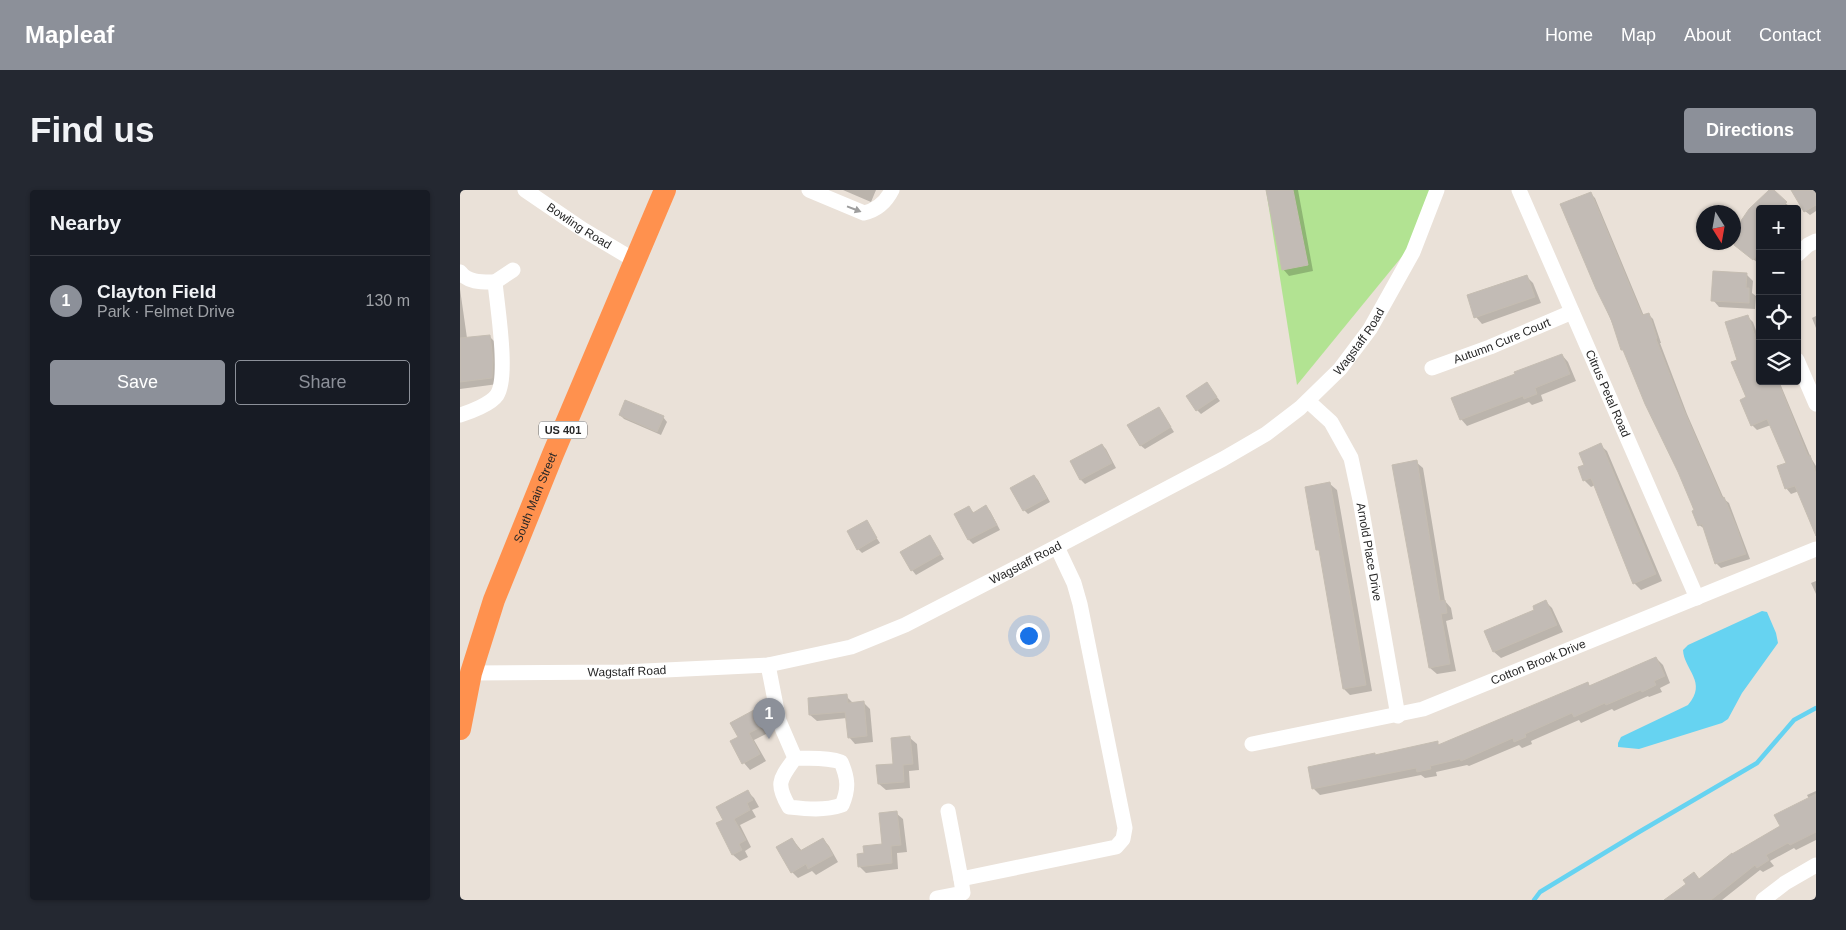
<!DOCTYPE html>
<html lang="en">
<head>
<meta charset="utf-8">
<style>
	body { margin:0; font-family:Helvetica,sans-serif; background:#242831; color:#f1f3f6 }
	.controls { position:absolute; right:15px; top:15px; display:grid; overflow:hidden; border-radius:5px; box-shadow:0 1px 4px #0004 }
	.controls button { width:45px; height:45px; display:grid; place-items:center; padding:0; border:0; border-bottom:1px solid #363941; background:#171b24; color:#f1f3f6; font:25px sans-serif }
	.compass { position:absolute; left:1236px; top:15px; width:45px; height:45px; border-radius:50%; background:#171b24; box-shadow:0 1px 4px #0004; rotate:169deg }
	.you { position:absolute; left:568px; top:445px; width:18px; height:18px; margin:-12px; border:4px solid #fff; border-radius:50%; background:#1a73e8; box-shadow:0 0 0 8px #1a73e833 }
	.badge { display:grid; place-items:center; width:32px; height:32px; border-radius:50%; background:#8c9099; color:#fff; font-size:16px; font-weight:700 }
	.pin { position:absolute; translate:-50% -41px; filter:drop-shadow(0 1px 2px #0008) }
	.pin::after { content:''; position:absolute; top:26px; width:18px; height:15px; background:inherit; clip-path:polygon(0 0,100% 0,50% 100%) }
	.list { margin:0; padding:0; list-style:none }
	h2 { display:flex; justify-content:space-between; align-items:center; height:65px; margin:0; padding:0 20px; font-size:21px }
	h2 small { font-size:16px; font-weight:400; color:#9ea1a6 }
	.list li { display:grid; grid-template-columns:32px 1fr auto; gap:15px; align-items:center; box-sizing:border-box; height:90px; padding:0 20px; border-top:1px solid #363941 }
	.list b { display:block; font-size:19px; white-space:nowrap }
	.list p { margin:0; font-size:16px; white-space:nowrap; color:#9ea1a6 }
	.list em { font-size:16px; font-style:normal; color:#9ea1a6 }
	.actions { display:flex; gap:10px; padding:15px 20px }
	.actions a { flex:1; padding:11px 0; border:1px solid #8c9099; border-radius:5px; text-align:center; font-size:18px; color:#8c9099 }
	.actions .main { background:#8c9099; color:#fff }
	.icon { flex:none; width:28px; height:28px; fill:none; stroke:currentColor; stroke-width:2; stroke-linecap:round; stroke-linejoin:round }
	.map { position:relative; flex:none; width:1356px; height:710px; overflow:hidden; border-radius:5px }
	header { display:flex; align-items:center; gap:30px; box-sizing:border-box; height:70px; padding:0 25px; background:#8c9099; color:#fff }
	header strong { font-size:24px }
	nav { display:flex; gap:28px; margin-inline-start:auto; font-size:18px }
	.intro { display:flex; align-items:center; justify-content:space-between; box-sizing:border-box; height:120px; padding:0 30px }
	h1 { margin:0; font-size:35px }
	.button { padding:12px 22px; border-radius:5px; background:#8c9099; color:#fff; font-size:18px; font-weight:700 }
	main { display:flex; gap:30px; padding:0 30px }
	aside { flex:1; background:#171b24; border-radius:5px; box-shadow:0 1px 4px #0004 }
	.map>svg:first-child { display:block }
	.green { fill:#b2e392 }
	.water { fill:#66d3f1 }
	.shadow { fill:#0003 }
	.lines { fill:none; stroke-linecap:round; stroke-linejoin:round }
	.stream { stroke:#66d3f1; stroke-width:4.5 }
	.building { fill:#c2bbb5; stroke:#c5bdb2 }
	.minor { stroke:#fff; stroke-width:15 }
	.highway { stroke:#ff914e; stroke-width:22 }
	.oneway { fill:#9e9e9e }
	.labels { text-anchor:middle; stroke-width:5; stroke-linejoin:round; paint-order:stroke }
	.shield { fill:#fff; stroke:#686868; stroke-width:1 }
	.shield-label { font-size:11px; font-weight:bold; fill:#272727 }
	.street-label { font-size:12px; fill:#272727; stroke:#fff }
</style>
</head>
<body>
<header>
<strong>Mapleaf</strong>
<nav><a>Home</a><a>Map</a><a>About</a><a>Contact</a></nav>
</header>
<div class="intro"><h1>Find us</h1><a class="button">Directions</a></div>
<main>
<aside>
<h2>Nearby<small></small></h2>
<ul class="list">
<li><span class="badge">1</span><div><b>Clayton Field</b><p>Park · Felmet Drive</p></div><em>130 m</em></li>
</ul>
<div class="actions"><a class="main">Save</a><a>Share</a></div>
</aside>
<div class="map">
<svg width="1356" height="710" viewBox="0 0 1356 710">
	<rect width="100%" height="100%" fill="#eae1d8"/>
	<path class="green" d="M 806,0 L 973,0 L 949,58 L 837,195 Z"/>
	<path class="water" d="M 1302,421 L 1307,422 L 1316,443 L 1318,453 L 1282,503 L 1268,529 L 1262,533 L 1179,559 L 1158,557 L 1158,553 L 1161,547 L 1228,515 C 1248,492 1224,480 1223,460 L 1228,455 Z"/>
	<path class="shadow" d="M 383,0 L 416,0 L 411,12 Z
		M 808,0 L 838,0 L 853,81 L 829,86 L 823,79 Z
		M 1311,0 L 1330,17 L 1328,19 L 1300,19 L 1300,70 L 1298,73 L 1271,52 L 1274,52 L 1274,43 L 1290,20 Z
		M 1341,0 L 1356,0 L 1356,21 L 1350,25 L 1345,21 Z
		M 1130,3 L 1135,8 L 1184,126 L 1189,125 L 1193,129 L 1201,153 L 1200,153 L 1227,224 L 1264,309 L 1269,313 L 1290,369 L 1261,378 L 1256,373 L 1245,339 L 1239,335 L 1235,321 L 1219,281 L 1186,213 L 1102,15 Z
		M 1286,84 L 1293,91 L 1292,103 L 1296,106 L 1295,119 L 1259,117 L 1253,110 Z
		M 1067,87 L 1073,93 L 1081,113 L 1022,134 L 1016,127 Z
		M 0,99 L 7,148 L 29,146 L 36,153 L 38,194 L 0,199 Z
		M 1356,126 L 1356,138 L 1352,128 Z
		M 1288,127 L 1293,132 L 1300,152 L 1300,191 L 1319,191 L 1351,268 L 1356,276 L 1356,334 L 1339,301 L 1331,304 L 1326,298 L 1327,274 L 1311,235 L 1297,240 L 1292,235 L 1288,208 L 1279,170 Z
		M 1102,165 L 1108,172 L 1116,191 L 1081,205 L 1083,211 L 1072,215 L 1069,212 L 1007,236 L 1001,229 Z
		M 747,194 L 760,211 L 741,224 L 737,220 Z
		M 699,218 L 714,242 L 685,259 L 680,255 Z
		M 160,225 L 203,227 L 207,232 L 201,245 L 164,229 Z
		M 642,255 L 646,259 L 656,278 L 625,294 L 621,290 L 611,272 Z
		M 1140,255 L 1147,261 L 1202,391 L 1181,400 L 1174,393 L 1135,295 L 1131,297 L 1124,290 L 1125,275 Z
		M 956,272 L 963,278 L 985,411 L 991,418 L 993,429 L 986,431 L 996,481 L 977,484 L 970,478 Z
		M 574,286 L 578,290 L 590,312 L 568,324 L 564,320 Z
		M 870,294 L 877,300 L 912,501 L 890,505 L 884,499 L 861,363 L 858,359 Z
		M 526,317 L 530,321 L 540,340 L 513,354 L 509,350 L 496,325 L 509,318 L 514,323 Z
		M 406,332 L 420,353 L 402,363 L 398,359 Z
		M 469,347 L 484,369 L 456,385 L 452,380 Z
		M 1356,391 L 1356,404 L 1351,393 Z
		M 1086,412 L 1092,418 L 1103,442 L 1041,468 L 1034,462 L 1026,442 L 1076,420 Z
		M 1196,468 L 1203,475 L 1210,493 L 1200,498 L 1202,502 L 1189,507 L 1188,506 L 1154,521 L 1152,519 L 1121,533 L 1119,530 L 1071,551 L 1072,554 L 1062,558 L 1059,555 L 1009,576 L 1007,575 L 976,582 L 977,586 L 965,588 L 961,585 L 860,605 L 853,598 L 916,566 L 977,553 L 980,556 L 1127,493 L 1131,497 Z
		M 386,506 L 393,513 L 403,512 L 410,519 L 413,552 L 395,554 L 389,547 L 387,528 L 357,531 L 350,525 Z
		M 294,522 L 300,528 L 308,543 L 294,550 L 306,571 L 290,580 L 284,573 L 272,552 L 280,548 Z
		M 450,548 L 457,554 L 459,580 L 449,581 L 450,598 L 426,600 L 419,594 L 434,575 Z
		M 1356,601 L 1356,650 L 1336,660 L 1334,658 L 1310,671 L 1314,676 L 1303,682 L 1300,680 L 1262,710 L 1215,710 L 1240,690 L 1321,637 L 1349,609 L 1347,605 Z
		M 288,602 L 294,608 L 299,617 L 292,620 L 296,627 L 280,635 L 291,657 L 285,661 L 288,667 L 280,671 L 273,665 L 257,634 L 264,630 Z
		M 436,623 L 443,629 L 447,662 L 437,663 L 438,679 L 406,683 L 399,676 L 405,664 L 424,655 Z
		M 332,649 L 342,661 L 363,649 L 369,656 L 378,672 L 356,685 L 352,681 L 338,688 L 332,682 Z"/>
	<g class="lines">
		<path class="stream" d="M 1074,710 L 1080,702 L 1179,642 L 1297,573 L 1334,530 L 1356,518"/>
	</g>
	<path class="building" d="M 806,0 L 833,0 L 848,75 L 822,80 Z
		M 1309,0 L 1314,0 L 1327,12 L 1320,19 L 1300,19 L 1300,61 L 1293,70 L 1274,55 L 1274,41 L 1289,19 Z
		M 1331,0 L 1356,0 L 1356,15 L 1344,22 Z
		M 1131,2 L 1182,125 L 1189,123 L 1197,148 L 1196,149 L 1223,218 L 1262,308 L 1264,307 L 1277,338 L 1286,364 L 1255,374 L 1242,334 L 1238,336 L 1232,321 L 1234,320 L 1218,282 L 1185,214 L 1163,160 L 1161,160 L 1151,129 L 1136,99 L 1100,14 Z
		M 1253,81 L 1287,83 L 1286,98 L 1289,98 L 1289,113 L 1251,111 Z
		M 1067,85 L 1075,107 L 1014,128 L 1007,105 Z
		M 1288,125 L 1300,161 L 1300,191 L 1318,191 L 1348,266 L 1350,265 L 1356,284 L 1356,346 L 1335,296 L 1325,299 L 1317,276 L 1326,273 L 1307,229 L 1291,236 L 1280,210 L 1286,207 L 1271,172 L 1277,170 L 1265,132 Z
		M 30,145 L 33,170 L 32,188 L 0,192 L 0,148 Z
		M 1102,164 L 1110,184 L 1075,198 L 1077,204 L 1064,209 L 1063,206 L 1000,230 L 991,208 L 1055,184 L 1054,182 Z
		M 747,192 L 757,207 L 736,221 L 726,206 Z
		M 165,210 L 204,226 L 197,242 L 159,225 Z
		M 699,217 L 711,237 L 680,256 L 667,235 Z
		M 1141,253 L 1196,384 L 1173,394 L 1131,288 L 1123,291 L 1118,277 L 1124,275 L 1119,263 Z
		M 642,254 L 652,273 L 620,290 L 610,271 Z
		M 957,270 L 980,411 L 985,410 L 987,423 L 981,424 L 990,474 L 969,478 L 932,275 Z
		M 574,285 L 587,308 L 563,321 L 550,298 Z
		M 870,292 L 906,495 L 883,499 L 859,360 L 856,360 L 845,297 Z
		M 526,315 L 537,335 L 508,350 L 494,324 L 509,316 L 513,323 Z
		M 407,330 L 417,348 L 397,360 L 387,341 Z
		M 470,345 L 481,364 L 451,381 L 440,362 Z
		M 1086,410 L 1097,435 L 1033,462 L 1024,441 L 1074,420 L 1073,416 Z
		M 1196,467 L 1205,486 L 1194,491 L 1196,495 L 1182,502 L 1181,500 L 1146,515 L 1145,513 L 1114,527 L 1112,523 L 1065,544 L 1066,547 L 1054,552 L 1053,548 L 1001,571 L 1000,569 L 970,576 L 971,579 L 957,582 L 956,578 L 852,599 L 848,577 L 915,563 L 915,565 L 978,551 L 978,555 L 1128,492 L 1129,496 Z
		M 387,504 L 388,513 L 404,511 L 407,546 L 388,548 L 385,522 L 349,525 L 348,508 Z
		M 294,520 L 303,536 L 289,543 L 300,564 L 282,574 L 270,551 L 278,547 L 270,533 Z
		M 450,546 L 453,574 L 443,575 L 444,592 L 418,594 L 416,575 L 433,574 L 431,548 Z
		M 288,600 L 293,610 L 287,613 L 290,620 L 274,629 L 286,650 L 279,654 L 282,660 L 272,665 L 256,633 L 263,630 L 256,617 Z
		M 1356,604 L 1356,642 L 1330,655 L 1328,653 L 1306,665 L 1309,670 L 1297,678 L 1295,675 L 1251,710 L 1204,710 L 1226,694 L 1223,690 L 1234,682 L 1239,689 L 1272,663 L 1272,664 L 1320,636 L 1314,625 Z
		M 437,621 L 441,655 L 431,656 L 432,673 L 398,677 L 397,664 L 404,663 L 403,656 L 422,654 L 419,623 Z
		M 332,648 L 340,661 L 363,648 L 373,665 L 348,679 L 346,674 L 331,683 L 316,657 Z"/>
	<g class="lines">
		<g class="minor">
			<path id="s1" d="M 65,0 L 122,39 L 174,70"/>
			<path d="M 349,0 L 404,23 C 417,20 426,12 432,0"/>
			<path id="s2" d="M 1059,0 L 1237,408"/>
			<path d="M 1337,65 L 1348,55 L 1356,51"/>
			<path d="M 0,82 C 8,93 23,92 35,92"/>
			<path d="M 1337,170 L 1356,214"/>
			<path id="s3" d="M 972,178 L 1030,157 L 1112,122"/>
			<path id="s4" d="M 848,211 L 871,232 L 891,268 L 900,310 L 938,526"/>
			<path d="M 0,225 C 10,222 31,214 37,205 C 49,187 37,115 35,92 L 53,80"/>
			<path d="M 308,475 L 319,531 L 335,568 C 320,589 315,593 329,617 C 347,619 364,621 382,615 C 389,599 388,588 381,572 C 366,567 351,569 335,568"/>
			<path id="s5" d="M 11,483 L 164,482 L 308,475 L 391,457 L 445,435 L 577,367 L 763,269 L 806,244 L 840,218 L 880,179 L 910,139 L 953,62 L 977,0"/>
			<path id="s6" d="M 792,554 L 963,519 L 1356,359"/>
			<path d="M 488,621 L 501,689 L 656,657 L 663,649 L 665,638 L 620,414 L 614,393 L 597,357"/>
			<path d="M 477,708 L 503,703 L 501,689"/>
			<path d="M 1303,710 L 1325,693 L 1356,675"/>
		</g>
		<path class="highway" id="s7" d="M 0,539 L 11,483 L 34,410 L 93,264 L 205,0"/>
	</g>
	<defs><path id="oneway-solid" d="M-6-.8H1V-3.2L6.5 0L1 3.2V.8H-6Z" transform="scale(1.25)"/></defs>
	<use class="oneway" href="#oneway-solid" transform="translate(394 19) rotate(21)"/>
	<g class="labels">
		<rect class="shield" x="79" y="231.5" width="48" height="17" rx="4"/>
		<g class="shield-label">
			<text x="103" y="244">US 401</text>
		</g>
		<g class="street-label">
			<text dy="4" stroke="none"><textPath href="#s1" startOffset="65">Bowling Road</textPath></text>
			<text dy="4" stroke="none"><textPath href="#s3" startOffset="75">Autumn Cure Court</textPath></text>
			<text dy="4" stroke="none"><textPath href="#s5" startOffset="981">Wagstaff Road</textPath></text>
			<text dy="4" stroke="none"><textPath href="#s2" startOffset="222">Citrus Petal Road</textPath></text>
			<text dy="4" stroke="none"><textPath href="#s7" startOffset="244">South Main Street</textPath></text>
			<text dy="4" stroke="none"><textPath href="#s4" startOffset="168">Arnold Place Drive</textPath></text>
			<text dy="4" stroke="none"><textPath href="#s5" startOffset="576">Wagstaff Road</textPath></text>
			<text dy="4" stroke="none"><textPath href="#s6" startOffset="299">Cotton Brook Drive</textPath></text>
			<text dy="4" stroke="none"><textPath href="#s5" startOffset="156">Wagstaff Road</textPath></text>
		</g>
	</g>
</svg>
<div class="controls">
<button>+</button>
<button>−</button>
<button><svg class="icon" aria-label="locate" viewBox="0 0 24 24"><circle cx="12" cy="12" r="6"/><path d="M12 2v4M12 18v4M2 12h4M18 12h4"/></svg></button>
<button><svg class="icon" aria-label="layers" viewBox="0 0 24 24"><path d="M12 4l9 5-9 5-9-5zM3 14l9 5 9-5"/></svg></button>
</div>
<svg class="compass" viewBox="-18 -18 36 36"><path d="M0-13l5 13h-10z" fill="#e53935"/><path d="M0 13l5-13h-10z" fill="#9ea1a6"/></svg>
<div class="you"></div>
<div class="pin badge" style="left:309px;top:549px">1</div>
</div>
</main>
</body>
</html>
